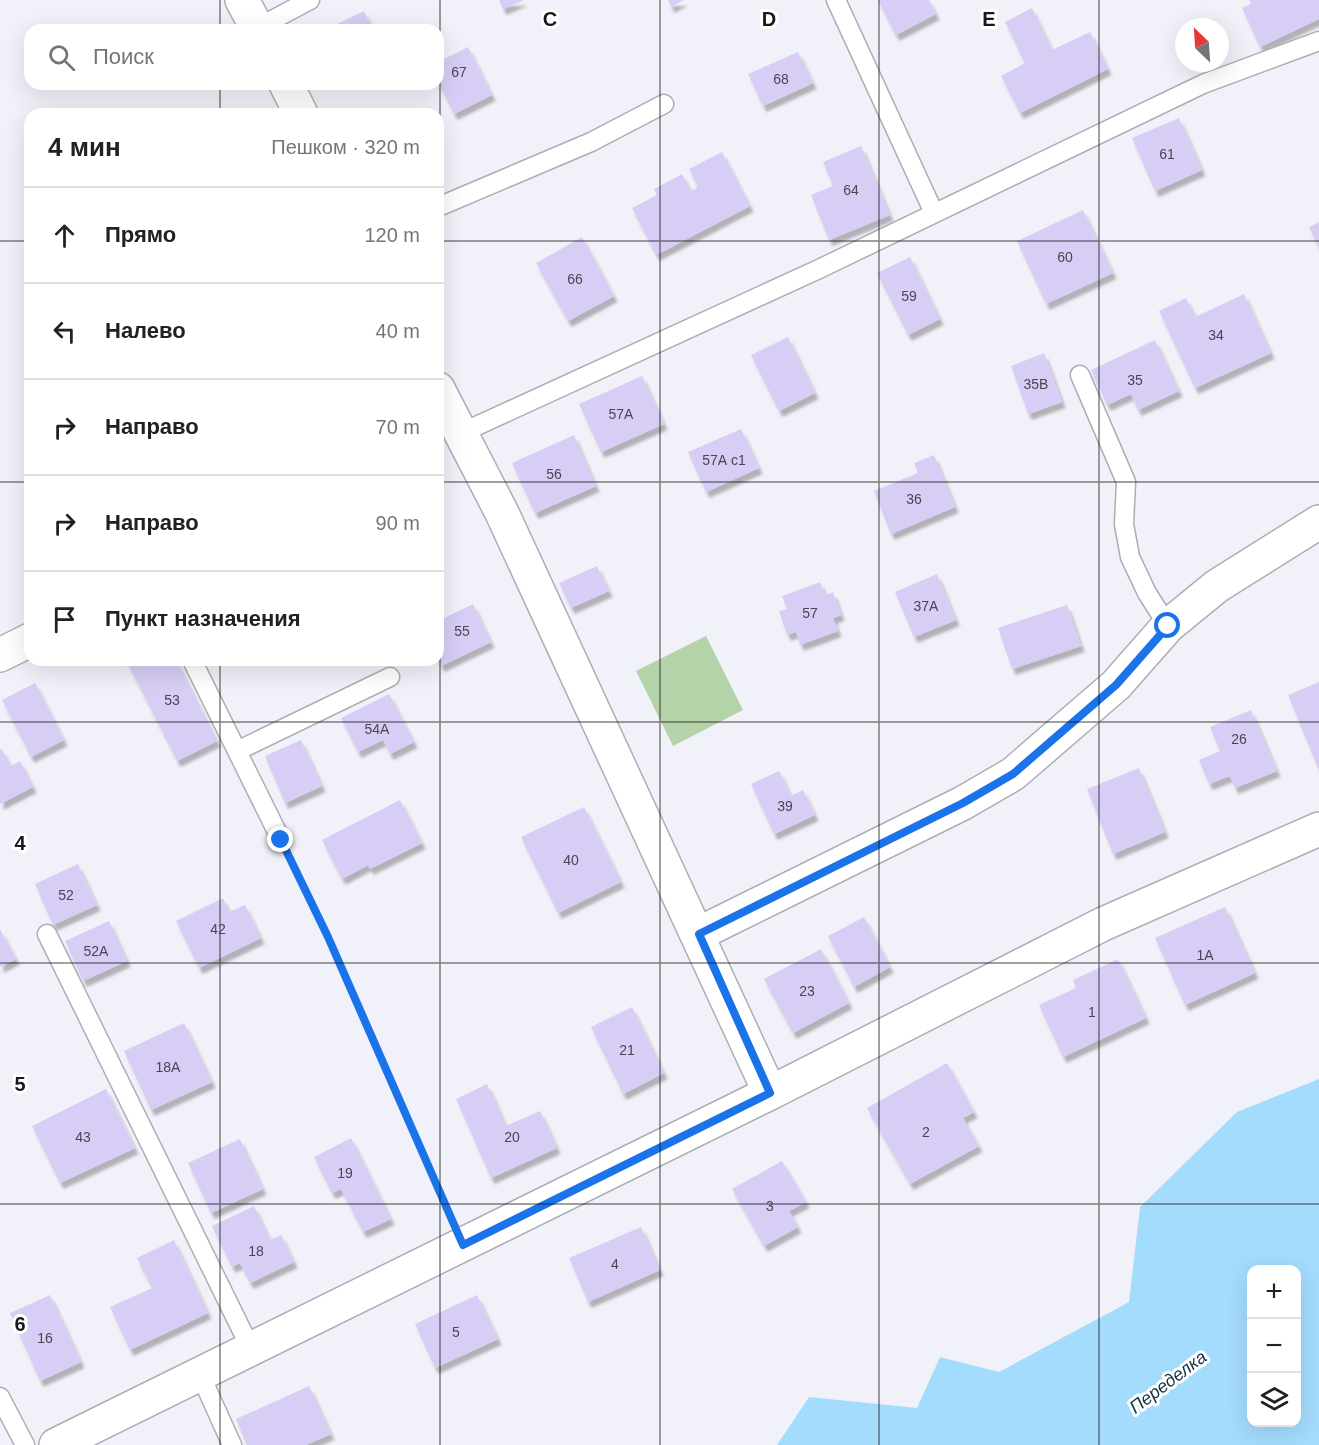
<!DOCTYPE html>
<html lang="ru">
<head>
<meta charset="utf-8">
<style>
	body { margin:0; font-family:Helvetica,sans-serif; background:#f2f2f2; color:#202124 }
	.controls { position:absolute; right:18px; bottom:18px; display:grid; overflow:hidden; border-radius:12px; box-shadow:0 6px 24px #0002 }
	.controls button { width:54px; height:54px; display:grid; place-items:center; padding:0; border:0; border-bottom:2px solid #e0e0e0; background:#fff; color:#202124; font:30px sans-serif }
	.compass { position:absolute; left:1175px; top:18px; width:54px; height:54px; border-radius:50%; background:#fff; box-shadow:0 6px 24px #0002; rotate:335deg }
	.stop { position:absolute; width:18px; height:18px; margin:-14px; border:4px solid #1a73e8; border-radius:50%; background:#fff }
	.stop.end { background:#1a73e8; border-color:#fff; box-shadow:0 2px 6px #0008 }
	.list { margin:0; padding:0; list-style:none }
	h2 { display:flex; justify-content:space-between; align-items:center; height:78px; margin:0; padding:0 24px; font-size:26px }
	h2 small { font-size:20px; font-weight:400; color:#757577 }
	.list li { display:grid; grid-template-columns:39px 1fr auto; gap:18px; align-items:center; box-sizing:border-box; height:96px; padding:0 24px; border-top:2px solid #e0e0e0 }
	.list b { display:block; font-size:22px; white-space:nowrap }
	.list em { font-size:20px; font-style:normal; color:#757577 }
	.icon { flex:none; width:33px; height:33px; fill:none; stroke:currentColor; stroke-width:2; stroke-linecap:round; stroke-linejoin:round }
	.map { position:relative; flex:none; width:1319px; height:1445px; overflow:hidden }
	.search { position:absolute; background:#fff; box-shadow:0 6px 24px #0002; left:24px; top:24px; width:420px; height:66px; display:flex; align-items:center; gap:15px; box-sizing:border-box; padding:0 21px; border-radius:18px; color:#757577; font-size:22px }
	.panel { position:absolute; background:#fff; box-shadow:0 6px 24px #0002; left:24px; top:108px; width:420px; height:558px; border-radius:18px }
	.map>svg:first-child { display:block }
	.green { fill:#b4d3a9 }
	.water { fill:#a4dcfe; fill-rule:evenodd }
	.building { fill:#d8cdf5; filter:url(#shadow) }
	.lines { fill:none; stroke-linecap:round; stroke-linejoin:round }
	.service-casing { stroke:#adaeb5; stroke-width:21 }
	.minor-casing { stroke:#adaeb5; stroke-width:36 }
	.path { stroke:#b0b0b6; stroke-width:4; stroke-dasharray:4.5 4.5; stroke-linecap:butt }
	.service { stroke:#fff; stroke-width:18 }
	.minor { stroke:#fff; stroke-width:33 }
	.route { stroke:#1a73e8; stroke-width:8 }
	.grid { fill:none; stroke:#19191c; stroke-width:1.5; stroke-opacity:0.55 }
	.labels { text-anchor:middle; stroke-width:6; stroke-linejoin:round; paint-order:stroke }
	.number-label { font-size:14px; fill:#494652 }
	.water-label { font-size:18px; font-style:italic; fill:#123244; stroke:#fff }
	.grid-label { font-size:20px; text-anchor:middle; font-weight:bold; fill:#19191c; stroke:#fff; stroke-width:6; stroke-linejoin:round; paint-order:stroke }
</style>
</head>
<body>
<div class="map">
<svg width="1319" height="1445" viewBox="0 0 1319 1445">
	<defs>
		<filter id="shadow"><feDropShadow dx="3.5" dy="6" stdDeviation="1.5" flood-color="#0004"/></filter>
	</defs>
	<rect width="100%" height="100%" fill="#f1f2f9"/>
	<path class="green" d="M 706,636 L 743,710 L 673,746 L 636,671 Z"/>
	<path class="water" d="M 1319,1079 L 1319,1445 L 777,1445 L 809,1397 L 917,1408 L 940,1357 L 999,1372 L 1129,1302 L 1140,1207 L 1237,1112 ZM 1252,1270 L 1296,1270 L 1296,1422 L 1252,1422 Z"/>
	<path class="building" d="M 499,0 L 524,0 L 503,9 Z
		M 668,0 L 684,0 L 671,7 Z
		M 878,0 L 929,0 L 936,14 L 896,35 Z
		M 1249,0 L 1319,0 L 1319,19 L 1260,47 L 1242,8 L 1251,4 Z
		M 1032,8 L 1052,50 L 1090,32 L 1108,69 L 1020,113 L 1001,76 L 1025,63 L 1005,22 Z
		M 364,11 L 373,30 L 325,30 Z
		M 468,47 L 492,95 L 454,114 L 438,82 L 438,62 Z
		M 798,52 L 813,83 L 763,106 L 748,74 Z
		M 1179,118 L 1202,170 L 1155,191 L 1132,138 Z
		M 861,146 L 890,215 L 829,240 L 811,195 L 833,186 L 823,162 Z
		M 722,152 L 750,206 L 656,255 L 632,208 L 657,195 L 654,189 L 682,174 L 691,191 L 698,187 L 689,169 Z
		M 1083,210 L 1113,273 L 1046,304 L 1017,241 Z
		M 1319,222 L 1319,248 L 1309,227 Z
		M 582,237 L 614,296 L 568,321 L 536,263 Z
		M 910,257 L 940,319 L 908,335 L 877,273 Z
		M 1244,294 L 1271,353 L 1195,388 L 1159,311 L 1186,298 L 1195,317 Z
		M 788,337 L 815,393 L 779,411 L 751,355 Z
		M 1155,340 L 1179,391 L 1138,410 L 1131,394 L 1107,405 L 1091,370 Z
		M 1044,353 L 1062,402 L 1028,414 L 1011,366 Z
		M 642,376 L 664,424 L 601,452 L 579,404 Z
		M 741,429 L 759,468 L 706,492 L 688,452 Z
		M 574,435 L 596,486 L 535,513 L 512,463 Z
		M 934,455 L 955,507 L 891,534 L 874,491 L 918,473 L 914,463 Z
		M 597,566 L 609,591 L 571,608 L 559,583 Z
		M 937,574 L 956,620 L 914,637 L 895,592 Z
		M 820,582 L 825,595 L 833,592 L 841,615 L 833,618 L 838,631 L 800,645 L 796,632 L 787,635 L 779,611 L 787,609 L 782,596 Z
		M 473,604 L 491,642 L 441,666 L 438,660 L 438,621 Z
		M 1067,605 L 1081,646 L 1012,669 L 998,628 Z
		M 126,660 L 176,660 L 217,741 L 177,761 Z
		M 1319,682 L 1319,770 L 1288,695 Z
		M 35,683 L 64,740 L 31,757 L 2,700 Z
		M 389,694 L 414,742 L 390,754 L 383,740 L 358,752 L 341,718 Z
		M 1251,710 L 1277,771 L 1235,788 L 1230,776 L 1209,784 L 1199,760 L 1220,751 L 1210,727 Z
		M 301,740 L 322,786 L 285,803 L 265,756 Z
		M 2,749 L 11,766 L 20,761 L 33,787 L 0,804 L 0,750 Z
		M 1139,768 L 1165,832 L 1113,854 L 1087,789 Z
		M 779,771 L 791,796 L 803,790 L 815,815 L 774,834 L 751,784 Z
		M 400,800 L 422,843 L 370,869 L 368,865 L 342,879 L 322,840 Z
		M 584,807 L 621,882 L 558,913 L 521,837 Z
		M 78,864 L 97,905 L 53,925 L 35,884 Z
		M 223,898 L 229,912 L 245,905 L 261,938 L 199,968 L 176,921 Z
		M 1225,907 L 1255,973 L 1185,1005 L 1155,938 Z
		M 864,917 L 890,967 L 854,987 L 828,936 Z
		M 109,921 L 127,961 L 83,981 L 65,941 Z
		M 0,929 L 16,959 L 0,967 Z
		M 821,949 L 849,1003 L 793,1033 L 764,979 Z
		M 1118,959 L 1146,1018 L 1063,1057 L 1039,1005 L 1076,988 L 1073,980 Z
		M 632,1007 L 664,1073 L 623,1094 L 591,1027 Z
		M 184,1023 L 212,1082 L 151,1110 L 124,1051 Z
		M 947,1063 L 974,1112 L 963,1118 L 979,1146 L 910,1184 L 867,1108 Z
		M 487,1084 L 506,1126 L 540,1111 L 557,1148 L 491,1178 L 456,1099 Z
		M 106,1089 L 135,1148 L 60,1183 L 32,1126 Z
		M 351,1138 L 391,1219 L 363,1232 L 341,1189 L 332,1193 L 314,1157 Z
		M 240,1139 L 263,1189 L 211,1213 L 188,1163 Z
		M 782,1161 L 806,1202 L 789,1211 L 798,1227 L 764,1246 L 732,1189 Z
		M 254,1206 L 270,1240 L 281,1235 L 294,1262 L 250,1283 L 240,1263 L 232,1267 L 212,1226 Z
		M 641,1227 L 660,1270 L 588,1302 L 569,1258 Z
		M 174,1240 L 208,1313 L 130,1350 L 110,1307 L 152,1288 L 137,1258 Z
		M 50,1295 L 81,1362 L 40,1381 L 10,1313 Z
		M 477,1295 L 498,1339 L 435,1368 L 415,1324 Z
		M 309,1386 L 331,1434 L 306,1445 L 247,1445 L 236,1419 Z"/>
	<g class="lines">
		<g class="service-casing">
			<path id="service" d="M 836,0 L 934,213
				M 257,28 L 310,0
				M 438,207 L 591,142 L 664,104
				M 1080,375 L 1126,482 L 1124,524 L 1130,557 L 1147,593 L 1168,626
				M 459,434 L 819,269 L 1203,84 L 1319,41
				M 192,660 L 281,840
				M 237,751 L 390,677
				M 47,934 L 251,1349
				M 200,1374 L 232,1445
				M 0,1397 L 25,1445"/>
		</g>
		<g class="minor-casing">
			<path id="minor" d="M 242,0 L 258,30
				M 286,84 L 301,114
				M 438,389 L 502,513 L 770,1093 L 1103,924 L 1319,829
				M 0,655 L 30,640
				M 698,934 L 963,803 L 1013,774 L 1116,685 L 1168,626 L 1217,586 L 1319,522
				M 56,1445 L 770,1093"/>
		</g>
		<path class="path" d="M 292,862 L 328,937 L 449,1214"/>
		<use href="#service" class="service"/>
		<use href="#minor" class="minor"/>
	</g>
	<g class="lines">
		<path class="route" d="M 281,840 L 328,937 L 463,1245 L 770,1093 L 699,934 L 963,803 L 1013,774 L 1116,685 L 1168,626"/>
	</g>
	<path class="grid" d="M 220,0 L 220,30M 440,0 L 440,1445M 660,0 L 660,1445M 879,0 L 879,1445M 1099,0 L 1099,1445M 220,84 L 220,114M 0,241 L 30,241M 438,241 L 1319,241M 0,482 L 30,482M 438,482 L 1319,482M 220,660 L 220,1445M 0,722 L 1319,722M 0,963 L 1319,963M 0,1204 L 1319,1204"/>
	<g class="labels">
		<g class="number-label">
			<text x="459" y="77">67</text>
			<text x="781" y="84">68</text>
			<text x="1167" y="159">61</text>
			<text x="851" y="195">64</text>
			<text x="1065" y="262">60</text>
			<text x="575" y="284">66</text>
			<text x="909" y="301">59</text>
			<text x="1216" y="340">34</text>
			<text x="1135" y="385">35</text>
			<text x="1036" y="389">35В</text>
			<text x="621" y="419">57А</text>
			<text x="724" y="465">57А с1</text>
			<text x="554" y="479">56</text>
			<text x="914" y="504">36</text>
			<text x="926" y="611">37А</text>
			<text x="810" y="618">57</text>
			<text x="462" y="636">55</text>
			<text x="172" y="705">53</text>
			<text x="377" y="734">54А</text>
			<text x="1239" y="744">26</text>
			<text x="785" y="811">39</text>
			<text x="571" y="865">40</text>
			<text x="66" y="900">52</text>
			<text x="218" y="934">42</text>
			<text x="96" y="956">52А</text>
			<text x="1205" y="960">1А</text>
			<text x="807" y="996">23</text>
			<text x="1092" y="1017">1</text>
			<text x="627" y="1055">21</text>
			<text x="168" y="1072">18А</text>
			<text x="926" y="1137">2</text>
			<text x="83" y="1142">43</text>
			<text x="512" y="1142">20</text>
			<text x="345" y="1178">19</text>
			<text x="770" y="1211">3</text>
			<text x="256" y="1256">18</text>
			<text x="615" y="1269">4</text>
			<text x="456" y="1337">5</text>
			<text x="45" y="1343">16</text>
		</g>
		<g class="water-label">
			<text transform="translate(1168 1382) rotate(-37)" y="6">Переделка</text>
		</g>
	</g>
	<g class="grid-label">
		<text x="550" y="26">C</text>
		<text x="769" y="26">D</text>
		<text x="989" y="26">E</text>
		<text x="20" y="850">4</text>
		<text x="20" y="1091">5</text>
		<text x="20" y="1331">6</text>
	</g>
</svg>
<div class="controls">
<button>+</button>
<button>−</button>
<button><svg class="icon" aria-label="layers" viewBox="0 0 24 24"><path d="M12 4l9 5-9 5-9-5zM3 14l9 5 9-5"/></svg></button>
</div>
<svg class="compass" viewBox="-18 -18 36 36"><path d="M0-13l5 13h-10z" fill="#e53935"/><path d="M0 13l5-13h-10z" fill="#757577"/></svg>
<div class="stop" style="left:1168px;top:626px"></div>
<div class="stop end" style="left:281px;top:840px"></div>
<div class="search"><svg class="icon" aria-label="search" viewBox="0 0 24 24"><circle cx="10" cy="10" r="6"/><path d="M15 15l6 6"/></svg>Поиск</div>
<section class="panel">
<h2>4 мин<small>Пешком · 320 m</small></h2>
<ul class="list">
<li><svg class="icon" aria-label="ahead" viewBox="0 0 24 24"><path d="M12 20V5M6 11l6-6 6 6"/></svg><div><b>Прямо</b></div><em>120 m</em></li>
<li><svg class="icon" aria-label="left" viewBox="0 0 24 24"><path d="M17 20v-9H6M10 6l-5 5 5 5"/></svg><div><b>Налево</b></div><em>40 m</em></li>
<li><svg class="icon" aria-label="right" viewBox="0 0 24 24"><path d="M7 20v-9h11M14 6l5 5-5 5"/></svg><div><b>Направо</b></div><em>70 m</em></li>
<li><svg class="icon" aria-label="right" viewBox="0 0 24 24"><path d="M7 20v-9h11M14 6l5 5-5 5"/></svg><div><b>Направо</b></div><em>90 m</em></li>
<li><svg class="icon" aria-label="arrive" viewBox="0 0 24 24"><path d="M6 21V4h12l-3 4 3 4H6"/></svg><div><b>Пункт назначения</b></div></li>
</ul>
</section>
</div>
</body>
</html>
